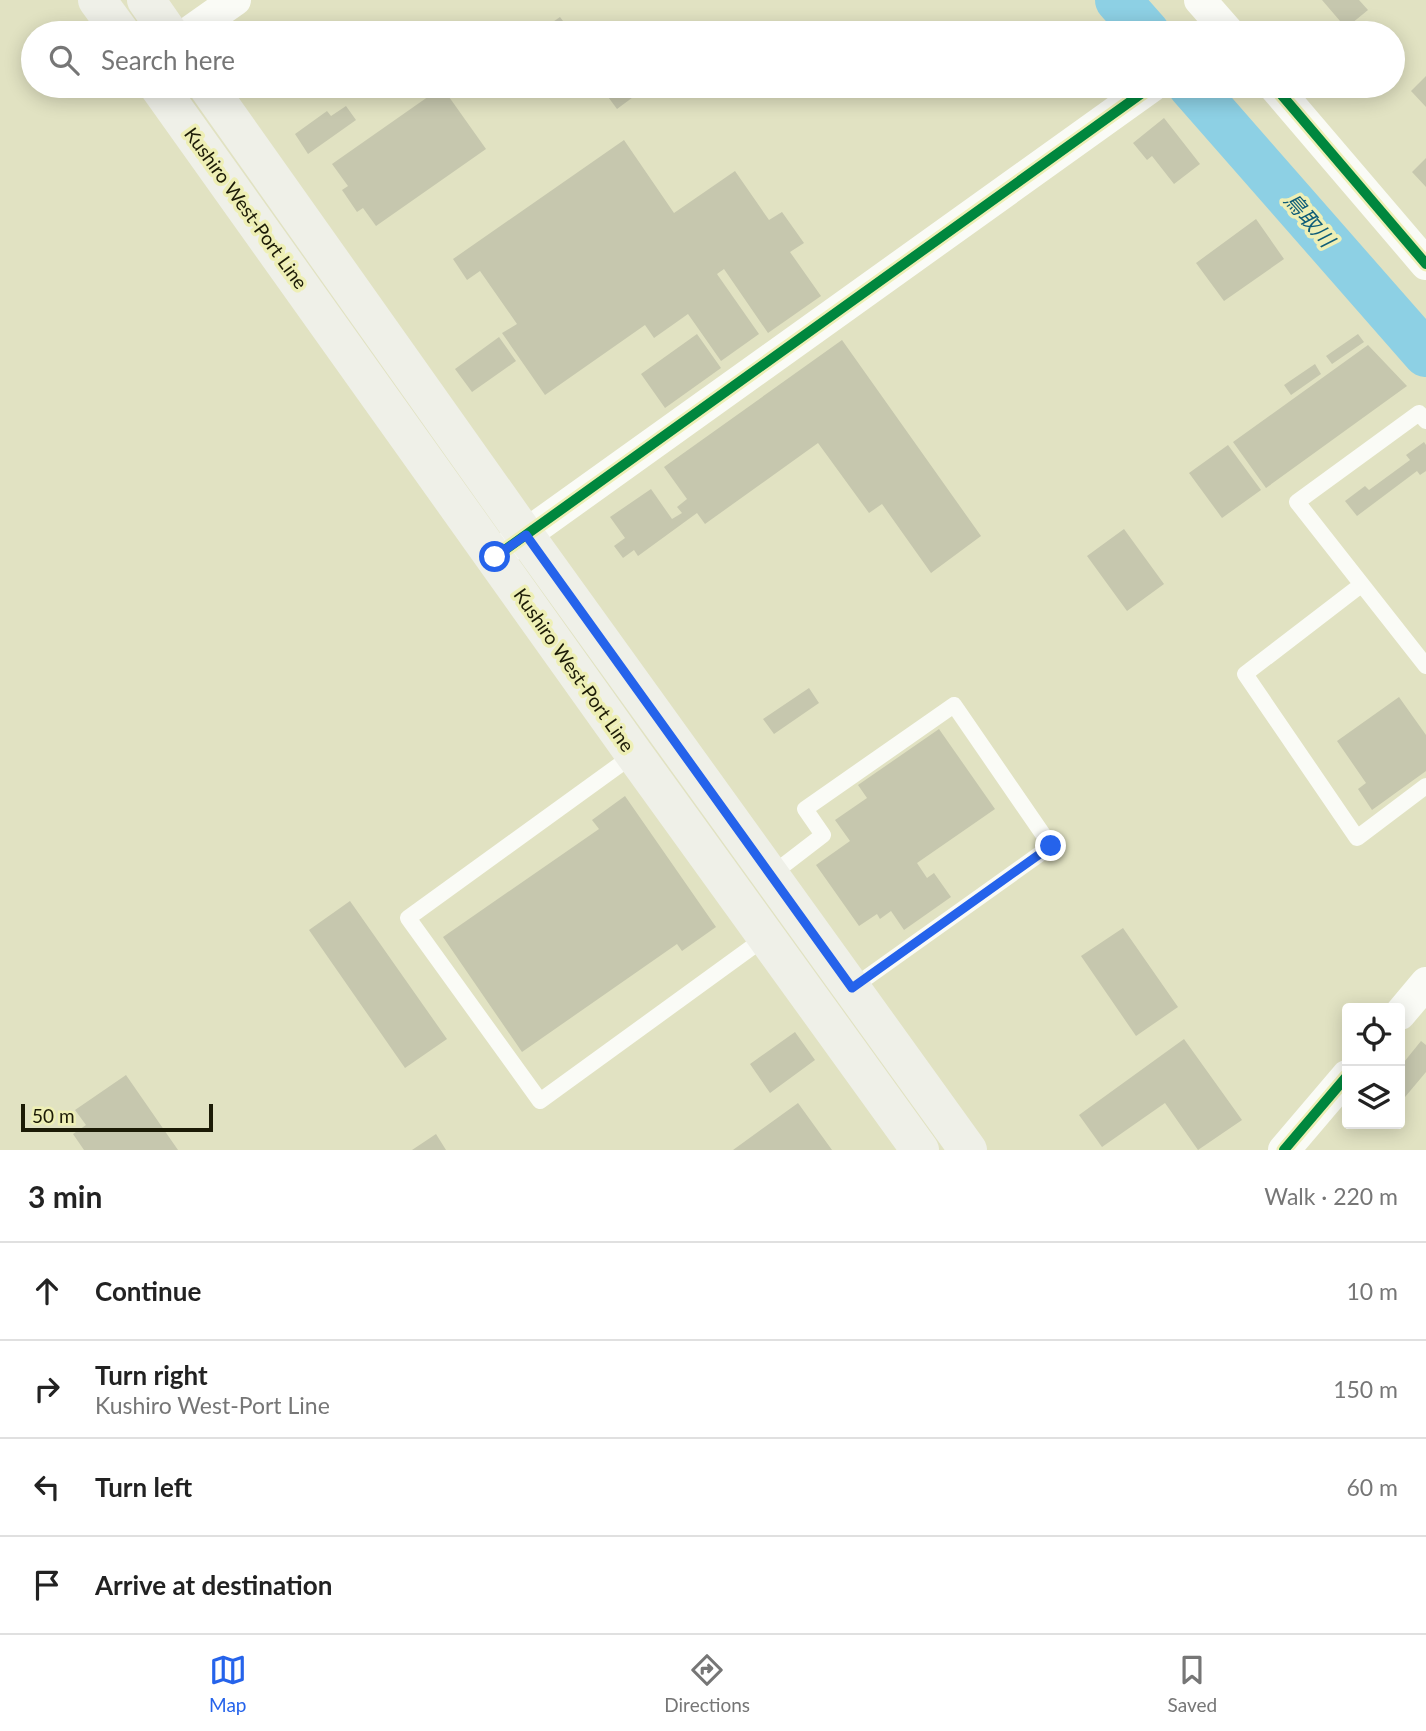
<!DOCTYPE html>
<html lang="en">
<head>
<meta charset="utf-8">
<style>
	body { margin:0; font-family:Lato,"Noto Sans JP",sans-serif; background:#f6f6f6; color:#222 }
	.controls { position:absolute; right:21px; bottom:21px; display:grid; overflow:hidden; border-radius:7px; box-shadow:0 4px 18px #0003 }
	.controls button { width:63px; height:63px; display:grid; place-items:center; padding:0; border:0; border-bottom:2px solid #e0e0e0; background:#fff; color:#222; font:35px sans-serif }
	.scale { position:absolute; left:21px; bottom:18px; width:192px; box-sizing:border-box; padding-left:7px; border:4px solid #1c1b06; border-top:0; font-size:19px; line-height:24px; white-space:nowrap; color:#1c1b06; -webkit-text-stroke:5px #eeefb5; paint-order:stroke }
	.stop { position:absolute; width:21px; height:21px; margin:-16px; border:5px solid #2563eb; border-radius:50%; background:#fff }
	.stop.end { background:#2563eb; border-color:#fff; box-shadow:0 2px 7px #0008 }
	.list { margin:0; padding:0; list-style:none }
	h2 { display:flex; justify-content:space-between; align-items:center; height:91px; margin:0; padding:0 28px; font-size:30px }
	h2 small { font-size:23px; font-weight:400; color:#767676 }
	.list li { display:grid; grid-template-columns:46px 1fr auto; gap:21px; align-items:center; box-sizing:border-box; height:98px; padding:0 28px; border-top:2px solid #e0e0e0 }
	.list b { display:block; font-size:26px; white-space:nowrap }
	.list p { margin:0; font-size:23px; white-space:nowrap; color:#767676 }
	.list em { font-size:23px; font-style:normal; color:#767676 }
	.icon { flex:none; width:38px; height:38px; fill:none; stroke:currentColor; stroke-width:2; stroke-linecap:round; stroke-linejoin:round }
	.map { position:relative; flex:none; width:1426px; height:1150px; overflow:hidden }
	.search { position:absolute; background:#fff; box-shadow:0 4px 18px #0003; left:21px; right:21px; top:21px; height:77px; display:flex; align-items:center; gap:18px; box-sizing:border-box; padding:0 24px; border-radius:38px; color:#767676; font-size:26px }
	.sheet { height:483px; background:#fff }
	nav { display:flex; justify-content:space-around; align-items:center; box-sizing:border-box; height:98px; border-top:2px solid #e0e0e0; background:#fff; font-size:19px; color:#767676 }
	nav a { display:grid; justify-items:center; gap:4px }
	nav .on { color:#2563eb }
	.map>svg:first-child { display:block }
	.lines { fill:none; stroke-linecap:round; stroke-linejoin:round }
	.river { stroke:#8dd0e4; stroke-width:46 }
	.building { fill:#c6c7ae }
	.lane { stroke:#fafbf6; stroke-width:16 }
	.street { stroke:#fafbf6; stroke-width:32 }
	.secondary { stroke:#eff0e8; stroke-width:38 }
	.cycleway-casing { stroke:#eeefb5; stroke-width:15 }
	.cycleway { stroke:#00873e; stroke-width:10 }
	.route { stroke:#2563eb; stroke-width:9 }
	.labels { text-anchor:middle; stroke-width:7; stroke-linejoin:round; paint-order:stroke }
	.street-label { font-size:19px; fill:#1c1b06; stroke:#eeefb5 }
	.water-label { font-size:21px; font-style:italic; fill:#0e5c78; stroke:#eeefb5 }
</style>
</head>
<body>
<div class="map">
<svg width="1426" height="1150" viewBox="0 0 1426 1150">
	<rect width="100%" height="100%" fill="#e1e2c2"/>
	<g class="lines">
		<path class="river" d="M 1118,0 L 1147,33
			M 1191,86 L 1426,354"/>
	</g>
	<path class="building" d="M 1322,0 L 1359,0 L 1368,10 L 1346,28 Z
		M 560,17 L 572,33 L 537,33 Z
		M 1426,76 L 1426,107 L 1411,91 Z
		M 600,86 L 648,86 L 617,109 Z
		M 442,87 L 486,149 L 376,226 L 363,208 L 357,212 L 342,190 L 348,186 L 332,164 Z
		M 346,106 L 356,120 L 308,154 L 295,134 L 327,111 L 331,116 Z
		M 1164,118 L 1200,164 L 1174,184 L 1152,156 L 1147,160 L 1133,143 Z
		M 624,140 L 674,213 L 735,171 L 769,220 L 782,212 L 804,243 L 790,252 L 821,296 L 768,333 L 724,269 L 717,274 L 759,334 L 721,361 L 688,314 L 654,338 L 645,325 L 545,395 L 502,333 L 517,324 L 480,271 L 467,280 L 453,259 Z
		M 1426,158 L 1426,187 L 1412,172 Z
		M 1256,219 L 1284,259 L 1224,301 L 1196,263 Z
		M 697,334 L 721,368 L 665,408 L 641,374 Z
		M 1358,334 L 1364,342 L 1332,364 L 1326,356 Z
		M 499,337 L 516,361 L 472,392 L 455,369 Z
		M 842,340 L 981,536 L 931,573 L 882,504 L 869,513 L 818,443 L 705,524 L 697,513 L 638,556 L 634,550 L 623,558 L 614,546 L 625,538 L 610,517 L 651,489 L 672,519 L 682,513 L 677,507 L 687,499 L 664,467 Z
		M 1368,345 L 1407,386 L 1266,488 L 1233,442 Z
		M 1315,364 L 1321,374 L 1291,395 L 1284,385 Z
		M 1424,442 L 1426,445 L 1426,471 L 1420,475 L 1417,471 L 1357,516 L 1345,501 L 1365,486 L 1369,490 L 1410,460 L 1406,455 Z
		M 1228,445 L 1261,490 L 1222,518 L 1189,473 Z
		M 1124,529 L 1164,584 L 1127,611 L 1087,556 Z
		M 809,688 L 819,703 L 774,734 L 763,719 Z
		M 1399,697 L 1426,735 L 1426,771 L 1372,810 L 1358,789 L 1366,783 L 1337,741 Z
		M 939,729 L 995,809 L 917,863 L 927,878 L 934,873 L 951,897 L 904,930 L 891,911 L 880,919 L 877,914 L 859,926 L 816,865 L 850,841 L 835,820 L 867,798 L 858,785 Z
		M 625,796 L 716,927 L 682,951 L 677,944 L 522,1052 L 443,937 L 599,829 L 592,820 Z
		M 350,901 L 447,1039 L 405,1068 L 309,930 Z
		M 1123,928 L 1178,1007 L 1136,1036 L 1081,956 Z
		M 795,1032 L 815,1060 L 770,1093 L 750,1064 Z
		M 1184,1039 L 1242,1120 L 1198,1150 L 1165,1103 L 1102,1147 L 1079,1115 Z
		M 1421,1041 L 1426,1045 L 1426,1072 L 1400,1103 L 1400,1067 Z
		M 126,1075 L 178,1150 L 84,1150 L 73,1134 L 86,1125 L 75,1110 Z
		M 798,1103 L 832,1150 L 733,1150 Z
		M 436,1134 L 446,1150 L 412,1150 Z"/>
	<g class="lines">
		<path class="lane" d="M 1426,421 L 1419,413 L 1297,502 L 1426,666
			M 1361,585 L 1245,674 L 1357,838 L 1426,786
			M 636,753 L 408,918 L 540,1101 L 766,937
			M 771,875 L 823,835 L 805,809 L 954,705 L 1051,846 L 852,988"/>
		<path class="street" d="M 1200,0 L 1229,33
			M 188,33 L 235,0
			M 1274,86 L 1426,264
			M 507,548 L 1152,86
			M 1400,1014 L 1426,983
			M 1284,1150 L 1347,1076"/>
		<path class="secondary" d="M 97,0 L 121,33
			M 146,0 L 169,33
			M 158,86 L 634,754 L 920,1150
			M 207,86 L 525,535 L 968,1150"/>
		<g class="cycleway-casing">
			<path id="cycleway" d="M 1274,86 L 1426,264
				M 495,557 L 1152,86
				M 1284,1150 L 1347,1076"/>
		</g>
		<use href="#cycleway" class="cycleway"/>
	</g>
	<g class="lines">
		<path class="route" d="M 495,557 L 526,535 L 852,988 L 1051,846"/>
	</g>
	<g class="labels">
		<g class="street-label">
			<text transform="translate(246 208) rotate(54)" y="7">Kushiro West-Port Line</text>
			<text transform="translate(574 670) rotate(55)" y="7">Kushiro West-Port Line</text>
		</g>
		<g class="water-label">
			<text transform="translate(1309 220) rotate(49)" y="7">鳥取川</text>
		</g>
	</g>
</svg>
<div class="controls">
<button><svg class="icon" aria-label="locate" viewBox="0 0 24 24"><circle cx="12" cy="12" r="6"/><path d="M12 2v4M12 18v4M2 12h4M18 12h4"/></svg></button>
<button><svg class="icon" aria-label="layers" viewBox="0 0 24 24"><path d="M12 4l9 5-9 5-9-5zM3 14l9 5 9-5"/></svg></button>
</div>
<div class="scale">50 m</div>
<div class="stop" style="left:495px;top:557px"></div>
<div class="stop end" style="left:1051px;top:846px"></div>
<div class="search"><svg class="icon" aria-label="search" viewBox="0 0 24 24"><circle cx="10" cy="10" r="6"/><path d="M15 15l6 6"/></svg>Search here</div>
</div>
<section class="sheet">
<h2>3 min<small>Walk · 220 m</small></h2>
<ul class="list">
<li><svg class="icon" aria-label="ahead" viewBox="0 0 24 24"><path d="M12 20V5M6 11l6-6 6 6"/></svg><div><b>Continue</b></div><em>10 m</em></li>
<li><svg class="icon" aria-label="right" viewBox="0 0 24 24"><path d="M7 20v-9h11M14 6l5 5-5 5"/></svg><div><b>Turn right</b><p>Kushiro West-Port Line</p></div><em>150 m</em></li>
<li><svg class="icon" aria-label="left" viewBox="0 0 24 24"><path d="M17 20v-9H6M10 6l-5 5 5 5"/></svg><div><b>Turn left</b></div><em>60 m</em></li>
<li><svg class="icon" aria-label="arrive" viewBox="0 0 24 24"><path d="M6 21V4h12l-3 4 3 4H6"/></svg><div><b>Arrive at destination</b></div></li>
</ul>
</section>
<nav>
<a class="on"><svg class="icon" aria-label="map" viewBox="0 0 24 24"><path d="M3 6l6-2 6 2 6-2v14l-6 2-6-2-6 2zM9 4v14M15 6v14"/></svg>Map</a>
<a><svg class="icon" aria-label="directions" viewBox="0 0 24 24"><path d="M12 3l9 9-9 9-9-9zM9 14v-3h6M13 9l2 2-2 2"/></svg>Directions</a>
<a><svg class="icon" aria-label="saved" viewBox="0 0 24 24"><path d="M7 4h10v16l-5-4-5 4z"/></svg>Saved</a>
</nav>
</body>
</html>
